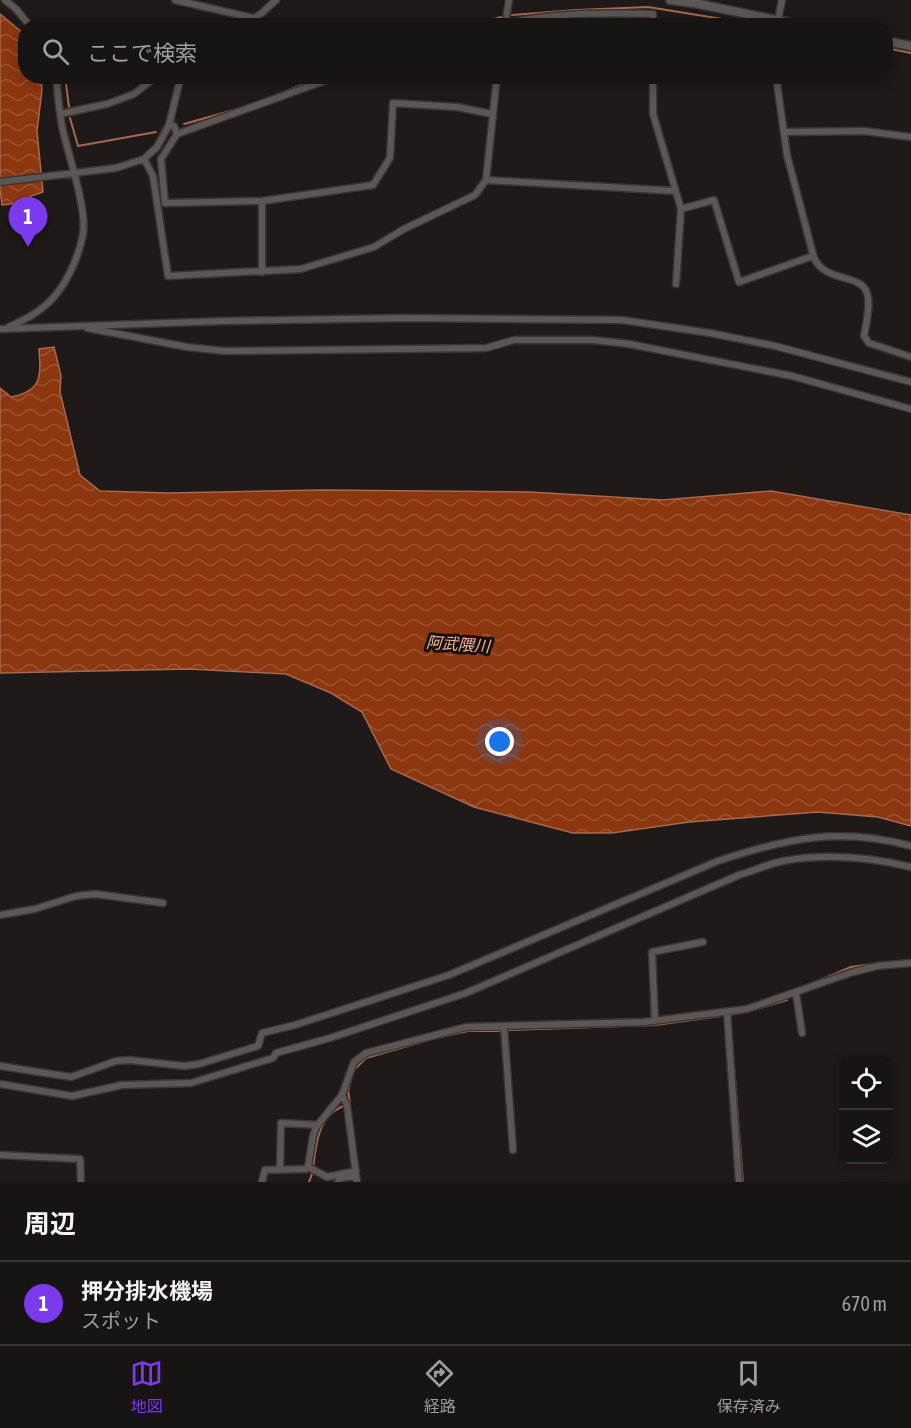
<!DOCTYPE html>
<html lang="ja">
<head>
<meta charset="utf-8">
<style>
	body { margin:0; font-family:"Asap Condensed","Noto Sans JP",sans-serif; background:#201d1c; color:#f1f3f6 }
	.controls { position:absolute; right:18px; bottom:18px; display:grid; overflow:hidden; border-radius:12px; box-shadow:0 3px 15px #0003 }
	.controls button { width:54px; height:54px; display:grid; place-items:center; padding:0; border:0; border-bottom:2px solid #363333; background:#171413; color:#f1f3f6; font:30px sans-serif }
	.you { position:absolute; left:500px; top:742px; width:21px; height:21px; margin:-15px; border:4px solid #fff; border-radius:50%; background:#1a73e8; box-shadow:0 0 0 9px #1a73e833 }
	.badge { display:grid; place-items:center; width:39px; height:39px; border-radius:50%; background:#7c3aed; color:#fff; font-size:20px; font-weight:700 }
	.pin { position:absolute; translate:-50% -50px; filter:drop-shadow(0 2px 3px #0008) }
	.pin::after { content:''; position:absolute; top:32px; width:21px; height:18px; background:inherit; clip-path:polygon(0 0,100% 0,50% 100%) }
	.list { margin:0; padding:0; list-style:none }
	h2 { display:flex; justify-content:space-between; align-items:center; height:78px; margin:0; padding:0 24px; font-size:26px }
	h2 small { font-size:20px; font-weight:400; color:#9e9ea0 }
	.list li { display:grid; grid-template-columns:39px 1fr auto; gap:18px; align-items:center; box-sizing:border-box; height:84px; padding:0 24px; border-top:2px solid #363333 }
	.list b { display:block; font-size:22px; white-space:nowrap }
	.list p { margin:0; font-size:20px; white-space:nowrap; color:#9e9ea0 }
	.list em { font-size:20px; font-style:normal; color:#9e9ea0 }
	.icon { flex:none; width:33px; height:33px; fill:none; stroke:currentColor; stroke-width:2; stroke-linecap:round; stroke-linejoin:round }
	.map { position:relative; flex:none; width:911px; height:1182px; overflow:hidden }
	.search { position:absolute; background:#171413; box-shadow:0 3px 15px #0003; left:18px; right:18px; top:18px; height:66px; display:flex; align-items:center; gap:15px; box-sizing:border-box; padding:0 21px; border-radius:24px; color:#9e9ea0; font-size:22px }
	.sheet { height:162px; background:#171413 }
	nav { display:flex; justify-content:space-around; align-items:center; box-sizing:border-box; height:84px; border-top:2px solid #363333; background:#171413; font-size:16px; color:#9e9ea0 }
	nav a { display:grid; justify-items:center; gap:3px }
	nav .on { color:#7c3aed }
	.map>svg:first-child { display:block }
	.water { fill:url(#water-waves); stroke:#a76a4e; stroke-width:1.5 }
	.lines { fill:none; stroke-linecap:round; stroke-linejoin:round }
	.stream { stroke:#a76a4e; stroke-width:2 }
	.street-casing { stroke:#393635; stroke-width:9 }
	.secondary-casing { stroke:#393635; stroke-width:11 }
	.street { stroke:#5c5654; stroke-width:6 }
	.secondary { stroke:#5c5654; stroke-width:8 }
	.labels { text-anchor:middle; stroke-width:6; stroke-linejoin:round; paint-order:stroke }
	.water-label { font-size:16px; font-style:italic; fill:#fcb498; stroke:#161110 }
</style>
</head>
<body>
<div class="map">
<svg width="911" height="1182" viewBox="0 0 911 1182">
	<defs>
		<pattern id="water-waves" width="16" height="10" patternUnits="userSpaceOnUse" patternTransform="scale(1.5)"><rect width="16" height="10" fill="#8d3710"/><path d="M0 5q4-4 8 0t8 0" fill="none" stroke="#9d5432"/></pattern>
	</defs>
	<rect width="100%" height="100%" fill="#1f1a19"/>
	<path class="water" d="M 0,14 L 24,34 L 26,38 L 26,76 L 41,77 L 42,90 L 37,131 L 43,192 L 31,196 L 29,202 L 2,205 L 0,189 Z
		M 54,347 L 61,376 L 60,392 L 80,475 L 100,491 L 169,493 L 323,490 L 530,492 L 663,500 L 771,491 L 911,515 L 911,826 L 878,817 L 818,812 L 689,822 L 612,833 L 573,833 L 474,807 L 391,769 L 362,712 L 331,693 L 286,674 L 189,669 L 0,673 L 0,388 L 11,397 C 42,391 41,377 39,349 Z"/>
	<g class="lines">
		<path class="stream" d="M 512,15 L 576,10 L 648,7 L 766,26
			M 468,26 L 501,17
			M 886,48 L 911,53
			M 65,76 L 69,107
			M 267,99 L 323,76
			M 70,118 L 78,146 L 156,132
			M 184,124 L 241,108
			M 900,961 L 911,960
			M 808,985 L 851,967 L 873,964
			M 750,1011 L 787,1000
			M 509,1030 L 655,1025 L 721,1016
			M 355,1069 L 366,1058 L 432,1039 L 468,1031 L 501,1031
			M 350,1103 L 348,1091 L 351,1080
			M 313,1169 C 316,1145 317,1117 343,1106
			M 309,1182 L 312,1174
			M 743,1182 L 730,1015 L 744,1012"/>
		<g class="street-casing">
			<path id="street" d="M 5,0 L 16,9 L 30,26
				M 175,0 L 253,18
				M 505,25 L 509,0
				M 241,26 L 262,13 L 276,0
				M 496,26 C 547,12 601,13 653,14 L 653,26
				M 777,26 L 782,0
				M 653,76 L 653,114 L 681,209 L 676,284
				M 776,76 L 787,155 L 814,258 C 826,283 860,273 867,293 C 871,305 866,324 864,336 L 869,343 L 911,357
				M 60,114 L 107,104 L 134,94 L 157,76
				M 169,125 L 174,126 L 177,134 L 338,76
				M 785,132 L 864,131 L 911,137
				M 177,134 L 161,159 L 165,203 L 262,201 L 373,185 L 390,158 L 393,103 L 457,107 L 492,114
				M 144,159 L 153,176 L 168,276 L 301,269 L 374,247 L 404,229 L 475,195 L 486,180 L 497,76
				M 486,180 L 676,191
				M 0,182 L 116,168 L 144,159 L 157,147 L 169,125 L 181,76
				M 262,201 L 262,272
				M 681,209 L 714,200 L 739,282 L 813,256
				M 9,327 C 23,320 37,314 48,303 C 65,288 79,257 83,234 C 87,209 69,157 63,131 C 59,113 58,95 56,76
				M 87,328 L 187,347 L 224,351 L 486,348 L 514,340 L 593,340 L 629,344 L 792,376 L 911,409
				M 0,329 L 223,321 L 404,318 L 622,320 L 710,333 L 775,346 L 911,382
				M 0,915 L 35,909 L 76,896 L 95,894 L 163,903
				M 796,993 L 802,1033
				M 727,1012 L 739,1182
				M 655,1021 L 652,952 L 703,942
				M 504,1027 L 513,1150
				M 0,1066 L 71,1077 L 116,1061 L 129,1060 L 184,1066 L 199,1064 L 258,1046 L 262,1033 L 295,1025 L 449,975 L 718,861 C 787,838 839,827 911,846
				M 0,1084 L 72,1096 L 122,1085 L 191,1083 L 273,1058 L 276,1053 L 330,1038 L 466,993 L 739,875 C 753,871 768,864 783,861 C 826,853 869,857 911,867
				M 342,1095 L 347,1105 L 357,1182
				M 0,1155 L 80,1159 L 81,1182
				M 308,1167 L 327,1177 L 356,1171
				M 280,1169 L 281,1123 L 318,1125
				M 262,1182 L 265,1170 L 306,1169 L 308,1167 L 313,1136 L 316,1127 L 342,1095 L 354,1062 L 366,1053 L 466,1027 L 644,1022 L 747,1009 L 850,973 L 877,966 L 911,963
				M 338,1182 L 340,1178 L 356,1176"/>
		</g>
		<g class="secondary-casing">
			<path id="secondary" d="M 670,0 L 694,3 L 805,26
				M 886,41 L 911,46"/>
		</g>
		<use href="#street" class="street"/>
		<use href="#secondary" class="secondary"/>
	</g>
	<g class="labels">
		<g class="water-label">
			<text transform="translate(458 644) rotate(4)" y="6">阿武隈川</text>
		</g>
	</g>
</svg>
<div class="controls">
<button><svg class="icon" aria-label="locate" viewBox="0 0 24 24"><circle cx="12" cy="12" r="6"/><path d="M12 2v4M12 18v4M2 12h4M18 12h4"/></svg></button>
<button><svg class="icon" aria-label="layers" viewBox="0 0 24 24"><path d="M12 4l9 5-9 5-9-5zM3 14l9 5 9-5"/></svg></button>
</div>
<div class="you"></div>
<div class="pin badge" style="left:28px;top:247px">1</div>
<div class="search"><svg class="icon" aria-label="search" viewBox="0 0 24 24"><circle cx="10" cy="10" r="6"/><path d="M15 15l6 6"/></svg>ここで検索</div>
</div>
<section class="sheet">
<h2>周辺<small></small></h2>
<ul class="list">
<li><span class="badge">1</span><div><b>押分排水機場</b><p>スポット</p></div><em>670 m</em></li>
</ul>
</section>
<nav>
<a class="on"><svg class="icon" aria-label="map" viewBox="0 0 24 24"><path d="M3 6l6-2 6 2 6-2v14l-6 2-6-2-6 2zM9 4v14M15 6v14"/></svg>地図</a>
<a><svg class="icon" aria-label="directions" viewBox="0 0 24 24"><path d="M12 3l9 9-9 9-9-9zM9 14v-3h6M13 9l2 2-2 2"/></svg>経路</a>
<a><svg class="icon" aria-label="saved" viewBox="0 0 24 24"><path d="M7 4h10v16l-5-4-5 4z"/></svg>保存済み</a>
</nav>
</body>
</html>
